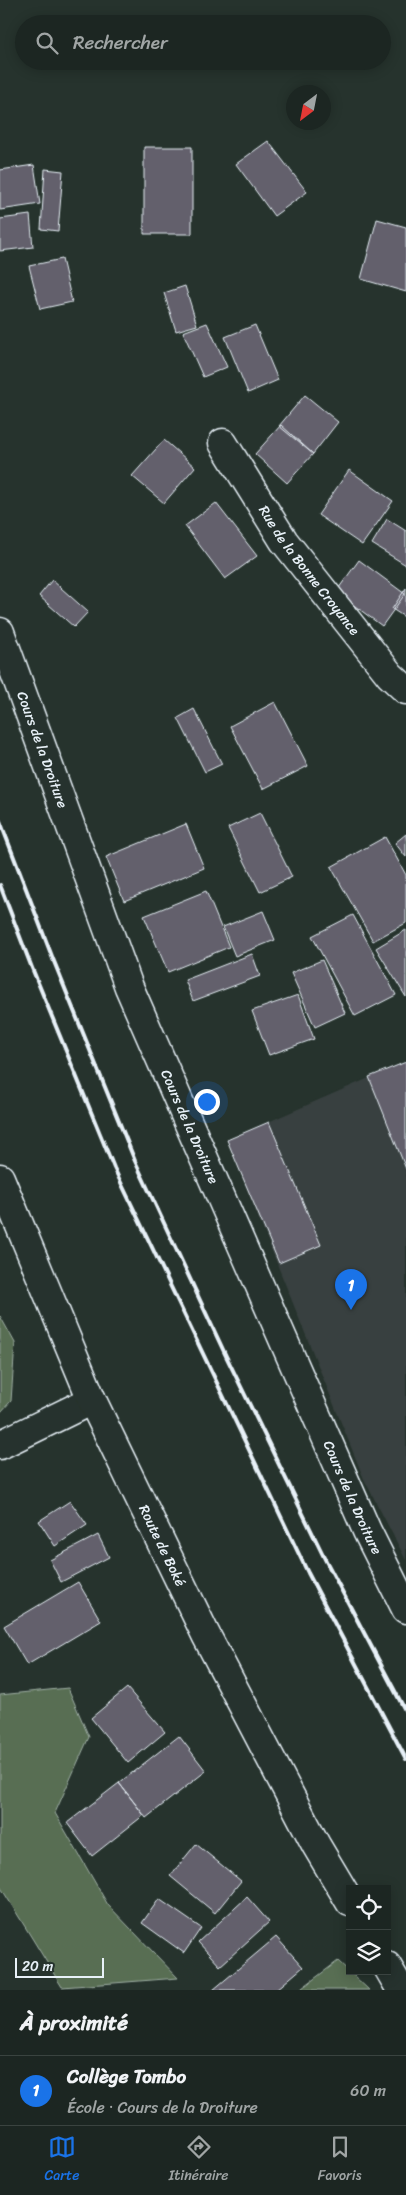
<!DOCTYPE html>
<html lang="fr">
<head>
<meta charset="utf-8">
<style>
	body { margin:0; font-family:Sriracha,sans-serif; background:#29322f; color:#f1f3f6 }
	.controls { position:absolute; right:15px; bottom:15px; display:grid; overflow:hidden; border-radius:0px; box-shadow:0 2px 12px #0003 }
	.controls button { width:45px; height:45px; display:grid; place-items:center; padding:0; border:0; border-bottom:1px solid #3a4340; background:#1c2622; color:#f1f3f6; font:25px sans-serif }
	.compass { position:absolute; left:286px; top:85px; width:45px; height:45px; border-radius:50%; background:#1c2622; box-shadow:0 2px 12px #0003; rotate:212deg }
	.scale { position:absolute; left:15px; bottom:12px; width:89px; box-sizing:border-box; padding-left:5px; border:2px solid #e8f1f8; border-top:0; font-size:14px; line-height:18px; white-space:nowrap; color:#e8f1f8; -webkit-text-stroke:4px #26332d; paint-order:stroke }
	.you { position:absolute; left:206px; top:1101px; width:18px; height:18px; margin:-12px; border:4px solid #fff; border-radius:50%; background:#1a73e8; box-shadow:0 0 0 8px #1a73e833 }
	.badge { display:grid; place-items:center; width:32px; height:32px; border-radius:50%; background:#1a73e8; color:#fff; font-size:16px; font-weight:700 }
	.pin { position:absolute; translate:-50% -41px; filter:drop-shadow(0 1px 2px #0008) }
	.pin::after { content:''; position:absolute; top:26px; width:18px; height:15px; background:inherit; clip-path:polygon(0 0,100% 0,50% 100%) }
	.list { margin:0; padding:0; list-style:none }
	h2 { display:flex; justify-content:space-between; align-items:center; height:65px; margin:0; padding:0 20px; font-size:21px }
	h2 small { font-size:16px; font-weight:400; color:#a0a5a5 }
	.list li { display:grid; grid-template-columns:32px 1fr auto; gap:15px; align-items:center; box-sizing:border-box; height:70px; padding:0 20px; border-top:1px solid #3a4340 }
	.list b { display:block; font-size:19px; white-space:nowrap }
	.list p { margin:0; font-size:16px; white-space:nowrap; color:#a0a5a5 }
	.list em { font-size:16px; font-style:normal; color:#a0a5a5 }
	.icon { flex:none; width:28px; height:28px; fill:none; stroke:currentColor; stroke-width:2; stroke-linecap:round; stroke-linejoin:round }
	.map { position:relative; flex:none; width:406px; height:1990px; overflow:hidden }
	.search { position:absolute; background:#1c2622; box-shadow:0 2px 12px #0003; left:15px; right:15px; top:15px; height:55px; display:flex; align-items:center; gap:12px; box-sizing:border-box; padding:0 18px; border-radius:28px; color:#a0a5a5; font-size:19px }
	.sheet { height:135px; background:#1c2622 }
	nav { display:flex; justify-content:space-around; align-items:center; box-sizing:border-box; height:70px; border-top:1px solid #3a4340; background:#1c2622; font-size:14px; color:#a0a5a5 }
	nav a { display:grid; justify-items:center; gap:2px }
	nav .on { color:#1a73e8 }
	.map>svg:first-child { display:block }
	.built { fill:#394140 }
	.green { fill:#586e53; stroke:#a0b0a6 }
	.building { fill:#64616c; stroke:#e8f1f8 }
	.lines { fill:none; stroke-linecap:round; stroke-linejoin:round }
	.street-casing { stroke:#e8f1f8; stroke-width:31 }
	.primary-casing { stroke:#e8f1f8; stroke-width:31 }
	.street { stroke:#26332d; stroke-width:28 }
	.primary { stroke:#26332d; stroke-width:28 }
	.rail { stroke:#e8f1f8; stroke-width:4 }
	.labels { text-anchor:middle; stroke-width:5; stroke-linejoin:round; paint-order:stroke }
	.street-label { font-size:14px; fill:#e8f1f8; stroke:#26332d }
</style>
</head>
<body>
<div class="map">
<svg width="406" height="1990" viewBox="0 0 406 1990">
	<rect width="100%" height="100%" fill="#26332d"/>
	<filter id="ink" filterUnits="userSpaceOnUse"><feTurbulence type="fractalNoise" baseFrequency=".02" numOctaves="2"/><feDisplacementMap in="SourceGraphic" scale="10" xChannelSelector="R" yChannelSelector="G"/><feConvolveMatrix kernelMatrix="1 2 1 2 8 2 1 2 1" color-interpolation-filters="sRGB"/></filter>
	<g filter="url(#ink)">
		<path class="built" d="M 406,1062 L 406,1560 L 364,1479 L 227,1140 Z"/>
		<path class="green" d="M 0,1316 L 15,1343 L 11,1401 L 0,1413 Z
			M 68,1688 L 89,1737 L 55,1813 L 108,1905 L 178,1978 L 62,1987 L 0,1886 L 0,1695 Z
			M 338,1961 L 369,1990 L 301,1990 L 302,1988 Z"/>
		<path class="building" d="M 268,141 L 307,192 L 274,216 L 236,164 Z
			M 144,147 L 192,147 L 192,234 L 144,234 Z
			M 34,165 L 40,204 L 0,210 L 0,170 Z
			M 45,169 L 63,171 L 58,231 L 41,229 Z
			M 30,215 L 33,247 L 0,251 L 0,219 Z
			M 377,219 L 406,227 L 406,292 L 361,279 Z
			M 62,259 L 72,302 L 40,309 L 29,266 Z
			M 185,286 L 197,325 L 176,331 L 164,293 Z
			M 207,323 L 227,367 L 203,377 L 183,332 Z
			M 255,325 L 278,380 L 248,393 L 225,337 Z
			M 305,395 L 338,422 L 313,454 L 279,426 Z
			M 281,425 L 313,454 L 287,483 L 255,454 Z
			M 164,440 L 195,467 L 164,503 L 132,476 Z
			M 349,470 L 393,501 L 362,545 L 318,515 Z
			M 216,503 L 257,556 L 225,579 L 185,526 Z
			M 387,519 L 406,531 L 406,565 L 372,544 Z
			M 359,560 L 405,594 L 382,626 L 336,592 Z
			M 52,580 L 88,612 L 74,627 L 39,596 Z
			M 406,588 L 406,618 L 392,609 Z
			M 275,702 L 308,766 L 263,789 L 230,726 Z
			M 194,709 L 222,764 L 205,772 L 178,718 Z
			M 260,813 L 292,877 L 260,892 L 228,828 Z
			M 186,824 L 204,868 L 124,901 L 106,857 Z
			M 406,834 L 406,857 L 395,843 Z
			M 385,837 L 406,875 L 406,923 L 373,941 L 331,867 Z
			M 206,891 L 229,947 L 168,972 L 144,916 Z
			M 263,911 L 275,940 L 235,956 L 223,927 Z
			M 353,915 L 396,995 L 355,1016 L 312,936 Z
			M 406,930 L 406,997 L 376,948 Z
			M 252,954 L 260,976 L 193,1001 L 185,980 Z
			M 322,960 L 345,1013 L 315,1027 L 291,973 Z
			M 298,995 L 314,1039 L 269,1055 L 252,1011 Z
			M 406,1062 L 406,1169 L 369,1077 Z
			M 269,1122 L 321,1245 L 279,1263 L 227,1140 Z
			M 70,1501 L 87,1525 L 55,1546 L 39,1521 Z
			M 98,1535 L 109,1557 L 61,1582 L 50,1560 Z
			M 78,1582 L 101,1621 L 27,1665 L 4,1626 Z
			M 127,1688 L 165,1732 L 128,1763 L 91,1718 Z
			M 179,1736 L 206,1771 L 146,1818 L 119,1783 Z
			M 119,1783 L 144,1815 L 92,1856 L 67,1823 Z
			M 196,1844 L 241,1881 L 215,1913 L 170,1876 Z
			M 247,1897 L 269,1922 L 220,1966 L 198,1942 Z
			M 159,1899 L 201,1928 L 184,1953 L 142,1923 Z
			M 276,1937 L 303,1967 L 276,1990 L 213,1990 Z"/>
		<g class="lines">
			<g class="street-casing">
				<g id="street">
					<path id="s1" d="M 223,443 L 284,541 L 390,675 L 406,690"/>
					<path id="s2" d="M 0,632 L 129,987 L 367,1531 L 406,1609"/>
					<path d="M 0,1445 L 92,1400"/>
				</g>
			</g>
			<g class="primary-casing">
				<g id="primary">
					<path id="s3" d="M 0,1178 L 92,1400 L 206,1635 L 316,1845 L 350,1902"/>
					<path d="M 387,1966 L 401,1990"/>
				</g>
			</g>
			<use href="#street" class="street"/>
			<use href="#primary" class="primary"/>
			<path class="rail" d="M 0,821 L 53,959 L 135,1161 L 226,1356 L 326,1561 L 406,1712
				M 0,885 L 32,968 L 114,1168 L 308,1573 L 406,1759"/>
		</g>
	</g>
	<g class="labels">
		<g class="street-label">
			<text dy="5" stroke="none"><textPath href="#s1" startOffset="154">Rue de la Bonne Croyance</textPath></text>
			<text dy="5" stroke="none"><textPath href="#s2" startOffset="125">Cours de la Droiture</textPath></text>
			<text dy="5" stroke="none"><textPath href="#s2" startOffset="530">Cours de la Droiture</textPath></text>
			<text dy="5" stroke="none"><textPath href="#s2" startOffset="935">Cours de la Droiture</textPath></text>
			<text dy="5" stroke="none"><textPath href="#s3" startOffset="402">Route de Boké</textPath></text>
		</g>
	</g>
</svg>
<div class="controls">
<button><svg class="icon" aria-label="locate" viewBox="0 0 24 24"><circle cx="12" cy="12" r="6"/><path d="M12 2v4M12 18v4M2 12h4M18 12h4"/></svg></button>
<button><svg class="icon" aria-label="layers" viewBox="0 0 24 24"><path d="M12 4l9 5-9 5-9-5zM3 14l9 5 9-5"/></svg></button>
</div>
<svg class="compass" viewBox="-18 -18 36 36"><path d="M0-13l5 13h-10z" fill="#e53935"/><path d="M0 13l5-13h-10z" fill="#a0a5a5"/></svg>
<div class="scale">20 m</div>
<div class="you"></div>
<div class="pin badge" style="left:351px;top:1310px">1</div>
<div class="search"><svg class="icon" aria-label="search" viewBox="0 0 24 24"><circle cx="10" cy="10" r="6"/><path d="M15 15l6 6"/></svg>Rechercher</div>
</div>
<section class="sheet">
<h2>À proximité<small></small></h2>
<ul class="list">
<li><span class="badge">1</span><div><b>Collège Tombo</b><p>École · Cours de la Droiture</p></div><em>60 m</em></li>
</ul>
</section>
<nav>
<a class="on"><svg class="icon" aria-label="map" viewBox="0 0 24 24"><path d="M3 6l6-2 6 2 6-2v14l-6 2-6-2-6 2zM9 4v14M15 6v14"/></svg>Carte</a>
<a><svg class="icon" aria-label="directions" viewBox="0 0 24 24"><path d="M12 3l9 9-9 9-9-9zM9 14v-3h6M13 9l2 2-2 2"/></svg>Itinéraire</a>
<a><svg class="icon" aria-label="saved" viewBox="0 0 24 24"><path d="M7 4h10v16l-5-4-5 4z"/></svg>Favoris</a>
</nav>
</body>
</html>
